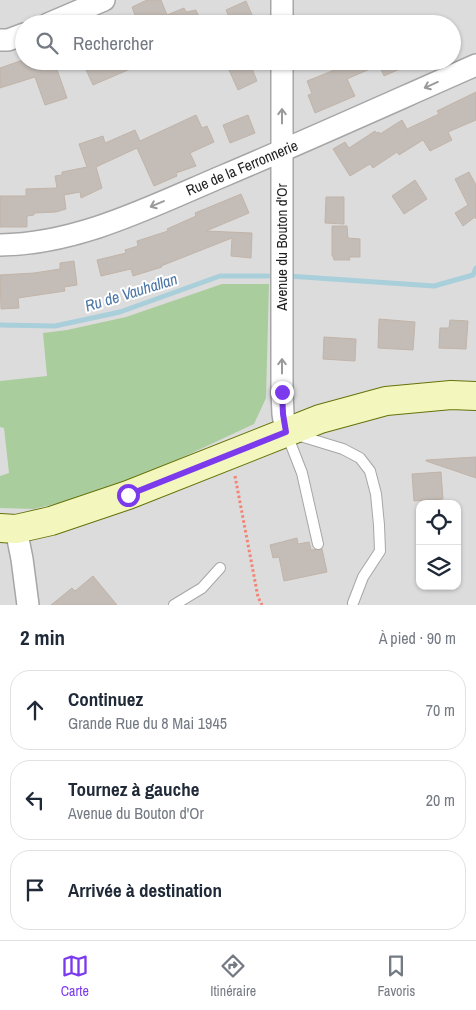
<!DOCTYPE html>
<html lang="fr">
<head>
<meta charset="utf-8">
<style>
	body { margin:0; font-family:"Archivo Narrow",sans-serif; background:#f2f2f3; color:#1f2937 }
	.controls { position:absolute; right:15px; bottom:15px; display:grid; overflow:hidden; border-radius:10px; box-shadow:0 1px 4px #0004 }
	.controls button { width:45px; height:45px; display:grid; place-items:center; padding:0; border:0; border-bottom:1px solid #e0e1e3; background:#fff; color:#1f2937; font:25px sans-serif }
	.stop { position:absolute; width:15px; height:15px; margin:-11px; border:4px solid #7c3aed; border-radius:50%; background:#fff }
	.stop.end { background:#7c3aed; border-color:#fff; box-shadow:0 1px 5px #0008 }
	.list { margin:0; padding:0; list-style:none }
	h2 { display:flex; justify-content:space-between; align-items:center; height:65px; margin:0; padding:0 20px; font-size:21px }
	h2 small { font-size:16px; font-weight:400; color:#747a83 }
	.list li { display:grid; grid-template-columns:32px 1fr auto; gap:15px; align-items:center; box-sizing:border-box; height:80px; margin:0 10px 10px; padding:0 10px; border:1px solid #e0e1e3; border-radius:20px }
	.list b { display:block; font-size:19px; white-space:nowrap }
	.list p { margin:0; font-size:16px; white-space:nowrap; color:#747a83 }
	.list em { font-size:16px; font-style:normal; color:#747a83 }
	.icon { flex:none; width:28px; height:28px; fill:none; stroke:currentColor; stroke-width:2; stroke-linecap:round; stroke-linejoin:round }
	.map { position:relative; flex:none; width:476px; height:605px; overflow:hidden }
	.search { position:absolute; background:#fff; box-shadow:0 1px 4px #0004; left:15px; right:15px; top:15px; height:55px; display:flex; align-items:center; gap:12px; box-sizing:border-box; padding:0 18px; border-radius:28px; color:#747a83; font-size:19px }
	.sheet { height:335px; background:#fff }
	nav { display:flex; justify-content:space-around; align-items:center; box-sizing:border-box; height:70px; border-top:1px solid #e0e1e3; background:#fff; font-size:14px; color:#747a83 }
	nav a { display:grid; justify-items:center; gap:2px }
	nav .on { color:#7c3aed }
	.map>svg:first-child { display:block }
	.residential { fill:#dddcdc; fill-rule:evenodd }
	.forest { fill:#aacd9d }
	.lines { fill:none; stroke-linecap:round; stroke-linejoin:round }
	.stream { stroke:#a9cfdb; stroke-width:5 }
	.building { fill:#c4bcb6; stroke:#c1b4a9 }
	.lane-casing { stroke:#a6a6a6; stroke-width:12 }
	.street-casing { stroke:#a6a6a6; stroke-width:24 }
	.secondary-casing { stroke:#65730a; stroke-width:30 }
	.path { stroke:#f48373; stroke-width:3; stroke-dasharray:2.5 2.5; stroke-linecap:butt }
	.lane { stroke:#fff; stroke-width:10 }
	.street { stroke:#fff; stroke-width:21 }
	.secondary { stroke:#f3f7bd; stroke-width:28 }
	.oneway { stroke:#9a9a9a }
	.route { stroke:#7c3aed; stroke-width:6 }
	.labels { text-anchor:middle; stroke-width:4; stroke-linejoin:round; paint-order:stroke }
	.street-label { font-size:15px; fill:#1f1f1f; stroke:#fff }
	.water-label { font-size:16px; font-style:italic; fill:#4c76a4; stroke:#fff }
</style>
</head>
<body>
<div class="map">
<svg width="476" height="605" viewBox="0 0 476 605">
	<rect width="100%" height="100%" fill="#f0ede6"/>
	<path class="residential" d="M 0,0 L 476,0 L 476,605 L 0,605 ZM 24,24 L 452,24 L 452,61 L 24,61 ZM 420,504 L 457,504 L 457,586 L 420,586 Z"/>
	<path class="forest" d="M 222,284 L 269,284 L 266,398 L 254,424 L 179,459 L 84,497 L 34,509 L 0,508 L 0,476 L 9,473 L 4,428 L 0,427 L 0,381 L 47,376 L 43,333 L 67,330 L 126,317 Z"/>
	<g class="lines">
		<path class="stream" d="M 288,276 L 434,286 L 473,275 L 476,268
			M 0,325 L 55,326 L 120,312 L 220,276 L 268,276"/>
	</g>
	<path class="building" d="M 147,0 L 161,0 L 167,15 L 184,8 L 186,12 L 196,10 L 202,24 L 138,24 L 132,7 Z
		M 246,1 L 256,24 L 232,24 L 226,10 Z
		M 20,61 L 54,61 L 67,98 L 45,105 L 35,77 L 0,88 L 0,68 Z
		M 82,61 L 149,61 L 93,85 Z
		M 225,61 L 249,61 L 257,81 L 238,90 Z
		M 339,61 L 418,61 L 384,76 L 379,65 L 347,79 L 355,96 L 315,113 L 308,95 L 312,94 L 307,81 L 342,67 Z
		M 476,92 L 476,120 L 448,132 L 452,140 L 430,151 L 423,140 L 399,155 L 397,152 L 373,168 L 370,164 L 350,176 L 333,149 L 345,142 L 349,148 L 375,131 L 377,133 L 379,132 L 380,134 L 402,120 L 407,129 L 439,114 L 437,111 Z
		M 196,115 L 202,128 L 207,126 L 214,142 L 190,153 L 196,166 L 176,173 L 177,176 L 154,186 L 137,148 L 96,167 L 102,188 L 81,198 L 80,192 L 64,195 L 66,209 L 56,212 L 34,213 L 34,215 L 27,216 L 27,227 L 0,227 L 0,196 L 26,196 L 26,189 L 57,188 L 55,176 L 62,175 L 62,172 L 87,167 L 79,144 L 103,136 L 105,143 L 135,130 L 140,141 Z
		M 248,115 L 255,133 L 230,143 L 223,125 Z
		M 469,172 L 476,185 L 476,219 L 475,217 L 463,226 L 455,213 L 468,205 L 455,179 Z
		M 415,180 L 427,199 L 404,214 L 392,196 Z
		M 241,194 L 249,213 L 206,231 L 252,233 L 251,258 L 231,256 L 232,238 L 161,266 L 162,267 L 133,276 L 131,269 L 101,276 L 97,260 L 126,253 L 125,250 L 138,246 L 137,241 L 168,231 L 167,229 L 196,216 L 195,213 Z
		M 326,197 L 344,197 L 344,224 L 325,223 Z
		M 332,226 L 347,226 L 348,238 L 360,239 L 360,257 L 349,257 L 350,260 L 334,260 L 333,256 L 332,256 Z
		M 74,261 L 77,285 L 64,287 L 65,291 L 18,298 L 19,308 L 1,309 L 0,275 L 34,273 L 60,269 L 60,263 Z
		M 379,319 L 415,322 L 413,350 L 378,348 Z
		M 450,320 L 468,321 L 466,349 L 439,348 L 440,328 L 449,328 Z
		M 324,337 L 356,339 L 355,361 L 323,359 Z
		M 476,457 L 476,478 L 426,461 L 426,460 Z
		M 441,472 L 443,499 L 414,501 L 412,474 Z
		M 297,538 L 298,544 L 309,542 L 311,550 L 322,549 L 327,572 L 284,581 L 279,557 L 273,558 L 270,545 Z
		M 93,576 L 117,605 L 51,605 L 72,588 L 75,591 Z"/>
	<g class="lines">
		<g class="lane-casing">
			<path id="lane" d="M 286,432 L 302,473 L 318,544
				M 297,435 L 343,449 L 360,458 L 370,471 L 376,494 L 379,525 L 380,551 L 363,577 L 353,603
				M 174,605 L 202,588 L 220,568"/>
		</g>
		<g class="street-casing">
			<path id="street" d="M 282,0 L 282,24
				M 48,24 L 104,0
				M 0,40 L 8,40 L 24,34
				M 282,61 L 282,392 L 283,414 L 286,432
				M 0,245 C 79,244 152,206 223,176 C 308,140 392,102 476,65
				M 16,529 L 22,559 L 28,605"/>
		</g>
		<g class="secondary-casing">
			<path id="secondary" d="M 0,528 L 16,529 L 51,521 L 128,495 L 320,419 L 386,401 L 451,395 L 476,396"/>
		</g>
		<path class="path" d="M 235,476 L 258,597 L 262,605"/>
		<use href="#lane" class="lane"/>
		<use href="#street" class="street"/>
		<use href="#secondary" class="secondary"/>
	</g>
	<defs><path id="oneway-shaft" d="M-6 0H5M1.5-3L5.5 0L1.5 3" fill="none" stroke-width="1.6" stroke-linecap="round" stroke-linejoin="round" transform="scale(1.25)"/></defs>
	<g class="oneway">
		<use href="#oneway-shaft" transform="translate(431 85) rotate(156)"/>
		<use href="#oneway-shaft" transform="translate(282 116) rotate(-90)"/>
		<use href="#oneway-shaft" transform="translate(157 204) rotate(157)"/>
		<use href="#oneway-shaft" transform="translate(282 366) rotate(-90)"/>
	</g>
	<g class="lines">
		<path class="route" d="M 128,495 L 286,432 L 283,414 L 282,392"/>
	</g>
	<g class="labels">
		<g class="street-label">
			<text transform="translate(242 168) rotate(-23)" y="5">Rue de la Ferronnerie</text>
			<text transform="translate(282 247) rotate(-90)" y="5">Avenue du Bouton d'Or</text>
		</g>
		<g class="water-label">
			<text transform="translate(131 292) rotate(-17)" y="6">Ru de Vauhallan</text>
		</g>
	</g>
</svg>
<div class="controls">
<button><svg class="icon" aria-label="locate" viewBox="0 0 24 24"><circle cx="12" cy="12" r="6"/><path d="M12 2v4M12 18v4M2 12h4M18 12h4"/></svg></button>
<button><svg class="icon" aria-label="layers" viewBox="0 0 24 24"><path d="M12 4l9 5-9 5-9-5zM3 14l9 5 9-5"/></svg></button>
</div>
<div class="stop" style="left:128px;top:495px"></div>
<div class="stop end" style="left:282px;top:392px"></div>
<div class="search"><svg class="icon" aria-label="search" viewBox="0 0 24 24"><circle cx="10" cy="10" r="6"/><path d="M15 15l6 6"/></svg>Rechercher</div>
</div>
<section class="sheet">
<h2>2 min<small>À pied · 90 m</small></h2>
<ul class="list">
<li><svg class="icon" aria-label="ahead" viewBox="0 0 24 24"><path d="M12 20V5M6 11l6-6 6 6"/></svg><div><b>Continuez</b><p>Grande Rue du 8 Mai 1945</p></div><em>70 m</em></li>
<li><svg class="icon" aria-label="left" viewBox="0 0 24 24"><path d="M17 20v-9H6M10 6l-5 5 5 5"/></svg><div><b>Tournez à gauche</b><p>Avenue du Bouton d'Or</p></div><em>20 m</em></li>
<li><svg class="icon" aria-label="arrive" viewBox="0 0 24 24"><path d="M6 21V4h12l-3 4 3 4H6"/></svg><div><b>Arrivée à destination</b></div></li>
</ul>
</section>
<nav>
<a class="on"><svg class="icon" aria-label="map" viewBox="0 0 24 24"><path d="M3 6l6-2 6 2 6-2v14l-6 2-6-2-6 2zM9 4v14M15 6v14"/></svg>Carte</a>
<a><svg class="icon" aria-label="directions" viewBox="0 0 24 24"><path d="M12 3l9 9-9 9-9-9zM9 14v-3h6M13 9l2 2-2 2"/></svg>Itinéraire</a>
<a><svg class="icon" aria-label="saved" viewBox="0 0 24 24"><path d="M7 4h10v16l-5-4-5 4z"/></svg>Favoris</a>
</nav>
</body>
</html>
